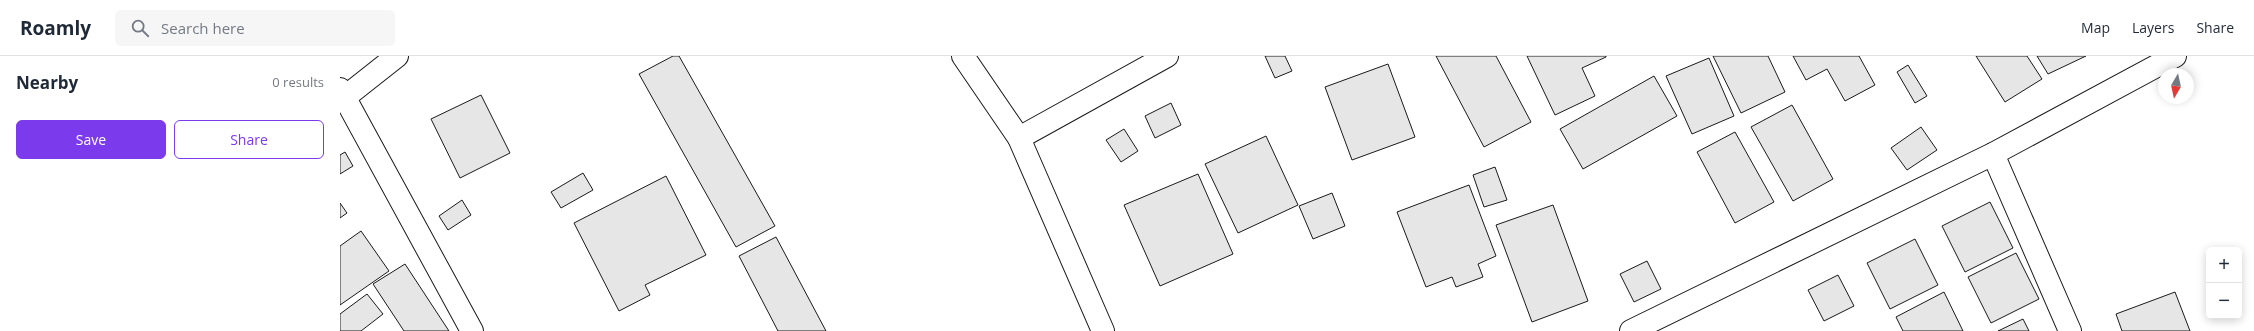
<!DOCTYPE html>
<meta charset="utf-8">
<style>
:root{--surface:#fff;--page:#f6f6f7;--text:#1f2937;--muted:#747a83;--line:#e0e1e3;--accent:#7c3aed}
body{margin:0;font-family:"Open Sans",sans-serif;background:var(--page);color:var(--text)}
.controls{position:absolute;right:12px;bottom:12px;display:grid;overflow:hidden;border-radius:6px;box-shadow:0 2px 10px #0003}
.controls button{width:36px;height:36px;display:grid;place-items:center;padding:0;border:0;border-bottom:1px solid var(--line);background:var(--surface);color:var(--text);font:20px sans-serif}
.compass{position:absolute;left:1818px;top:12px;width:36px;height:36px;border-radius:50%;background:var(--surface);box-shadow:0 2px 10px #0003;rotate:189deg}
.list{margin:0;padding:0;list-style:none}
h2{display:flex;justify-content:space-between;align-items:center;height:52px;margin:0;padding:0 16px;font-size:17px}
h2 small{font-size:13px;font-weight:400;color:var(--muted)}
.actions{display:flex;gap:8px;padding:12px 16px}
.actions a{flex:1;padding:9px 0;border:1px solid var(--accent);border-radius:6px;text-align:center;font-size:14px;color:var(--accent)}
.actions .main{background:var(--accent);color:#fff}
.icon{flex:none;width:22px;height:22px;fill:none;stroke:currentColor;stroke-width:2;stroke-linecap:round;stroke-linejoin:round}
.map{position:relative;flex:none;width:1914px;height:275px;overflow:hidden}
header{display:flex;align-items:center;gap:24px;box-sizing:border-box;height:56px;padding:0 20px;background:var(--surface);border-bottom:1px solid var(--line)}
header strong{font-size:19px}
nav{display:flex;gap:22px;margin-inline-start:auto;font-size:14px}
.search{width:280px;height:36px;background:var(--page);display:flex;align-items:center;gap:10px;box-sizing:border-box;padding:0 14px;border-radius:6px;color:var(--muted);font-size:15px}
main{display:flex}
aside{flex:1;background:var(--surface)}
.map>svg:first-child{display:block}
.building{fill:#e6e6e6;stroke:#1a1a1a}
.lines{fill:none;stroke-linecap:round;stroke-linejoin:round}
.street-casing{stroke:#1a1a1a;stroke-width:24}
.street{stroke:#fff;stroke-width:22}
</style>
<header>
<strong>Roamly</strong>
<div class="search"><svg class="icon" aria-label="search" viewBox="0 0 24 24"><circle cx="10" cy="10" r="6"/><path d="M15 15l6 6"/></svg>Search here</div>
<nav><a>Map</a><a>Layers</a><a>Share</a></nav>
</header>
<main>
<aside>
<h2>Nearby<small>0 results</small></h2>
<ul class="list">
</ul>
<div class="actions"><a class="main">Save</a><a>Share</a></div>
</aside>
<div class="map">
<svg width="1914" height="275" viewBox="0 0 1914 275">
<rect width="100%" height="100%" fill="#fff"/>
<g class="building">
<polygon points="333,0 339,0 435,170 396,191 299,18"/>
<polygon points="925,0 945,0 952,15 935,22"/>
<polygon points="1096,0 1156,0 1191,66 1144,91"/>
<polygon points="1187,0 1266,0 1266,1 1242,12 1255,40 1215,59"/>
<polygon points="1373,0 1428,0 1445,36 1401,57"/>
<polygon points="1453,0 1519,0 1535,29 1505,45 1487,13 1466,24"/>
<polygon points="1636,0 1687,0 1702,23 1665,46"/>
<polygon points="1697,0 1746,0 1708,18"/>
<polygon points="1369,2 1394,60 1352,78 1326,20"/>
<polygon points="1048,8 1075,81 1012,104 985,31"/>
<polygon points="1568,9 1587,40 1575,47 1557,16"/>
<polygon points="1314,20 1337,60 1243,113 1220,73"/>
<polygon points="141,39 170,97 120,122 91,63"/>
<polygon points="831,47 841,69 815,82 805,60"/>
<polygon points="1452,49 1493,123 1453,145 1411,71"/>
<polygon points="1581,71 1597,94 1567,114 1551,92"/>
<polygon points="784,73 798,95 781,106 766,84"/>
<polygon points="1395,76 1434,146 1395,167 1357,96"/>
<polygon points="926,80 958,149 898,177 865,108"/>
<polygon points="5,96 13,110 0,118 0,99"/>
<polygon points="1155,111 1167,144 1144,151 1133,119"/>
<polygon points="243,117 253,134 221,152 211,136"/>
<polygon points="858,118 893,198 820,230 784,149"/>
<polygon points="326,120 366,199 305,229 310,239 279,255 234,167"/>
<polygon points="1129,129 1156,200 1138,208 1143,221 1116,231 1112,221 1086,231 1057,156"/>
<polygon points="992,137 1005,170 973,183 959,150"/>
<polygon points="122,144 131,159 108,174 99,160"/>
<polygon points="1650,146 1673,192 1625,216 1602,170"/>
<polygon points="0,147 7,157 0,162"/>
<polygon points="1213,149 1248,245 1192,266 1156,169"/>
<polygon points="21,175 49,215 0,249 0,190"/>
<polygon points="436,181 486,275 438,275 399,200"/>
<polygon points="1575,183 1598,229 1550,253 1527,207"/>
<polygon points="1676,197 1699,243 1651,267 1628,221"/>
<polygon points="1307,205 1321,233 1294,246 1280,218"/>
<polygon points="65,208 109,275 64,275 33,228"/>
<polygon points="1498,219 1514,250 1484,265 1468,234"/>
<polygon points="1604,236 1623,275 1563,275 1556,261"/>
<polygon points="1835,236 1850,275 1782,275 1776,258"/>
<polygon points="27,238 43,258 21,275 0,275 0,258"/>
<polygon points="1683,263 1689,275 1658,275"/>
</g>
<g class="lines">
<g class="street-casing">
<g id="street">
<polyline points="623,0 679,82 763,275"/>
<polyline points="0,33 132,275"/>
<polyline points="5,41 57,0"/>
<polyline points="679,82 827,0"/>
<polyline points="1653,98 1730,275"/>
<polyline points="1291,275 1653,98 1835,0"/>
</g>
</g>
<use href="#street" class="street"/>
</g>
</svg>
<div class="controls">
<button>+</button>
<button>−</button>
</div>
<svg class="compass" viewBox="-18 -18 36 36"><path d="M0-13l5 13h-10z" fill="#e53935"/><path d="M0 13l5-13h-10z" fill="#747a83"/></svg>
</div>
</main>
